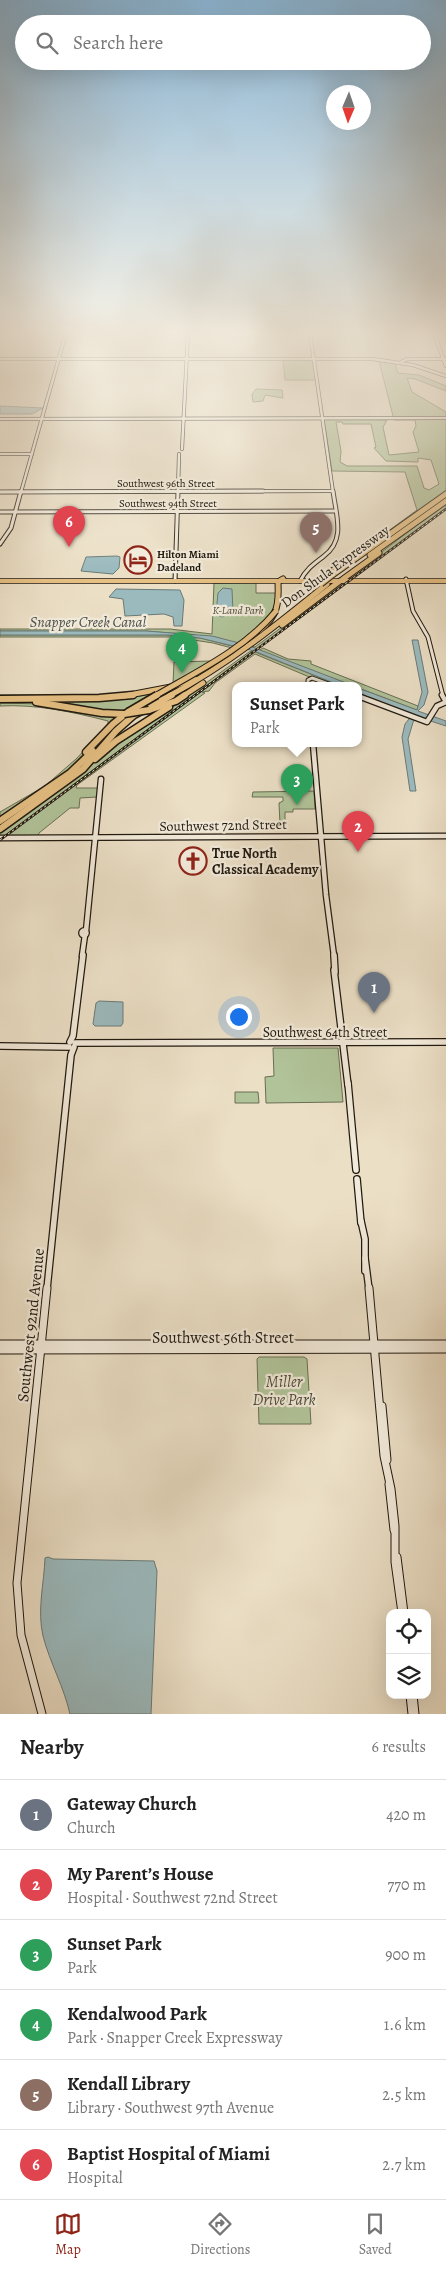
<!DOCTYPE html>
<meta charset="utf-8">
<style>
:root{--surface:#fff;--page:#f6f6f6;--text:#222;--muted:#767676;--line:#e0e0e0;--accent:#8f2418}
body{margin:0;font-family:Alegreya,serif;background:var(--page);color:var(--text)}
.controls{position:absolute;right:15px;bottom:15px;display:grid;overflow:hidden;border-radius:10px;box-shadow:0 5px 20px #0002}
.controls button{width:45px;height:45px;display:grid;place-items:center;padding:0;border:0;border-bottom:1px solid var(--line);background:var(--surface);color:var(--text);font:25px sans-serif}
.compass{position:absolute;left:326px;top:85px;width:45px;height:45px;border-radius:50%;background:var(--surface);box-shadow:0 5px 20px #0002;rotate:182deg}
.you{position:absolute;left:238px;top:1016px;width:18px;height:18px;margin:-12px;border:4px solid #fff;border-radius:50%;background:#1a73e8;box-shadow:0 0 0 8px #1a73e833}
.badge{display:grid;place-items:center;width:32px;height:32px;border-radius:50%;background:var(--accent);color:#fff;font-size:16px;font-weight:700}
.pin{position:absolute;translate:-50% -41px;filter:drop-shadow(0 1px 2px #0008)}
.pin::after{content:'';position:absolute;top:26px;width:18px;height:15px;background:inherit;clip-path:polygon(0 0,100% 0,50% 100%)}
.popup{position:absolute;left:232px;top:682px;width:130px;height:65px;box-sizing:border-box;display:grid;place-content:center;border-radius:10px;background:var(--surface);filter:drop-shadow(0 1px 4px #0005);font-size:16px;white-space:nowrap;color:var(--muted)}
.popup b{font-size:19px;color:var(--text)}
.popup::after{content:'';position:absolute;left:50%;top:100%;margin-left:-10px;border:10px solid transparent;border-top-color:var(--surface)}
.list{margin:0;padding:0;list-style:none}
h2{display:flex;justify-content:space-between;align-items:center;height:65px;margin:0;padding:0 20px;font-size:21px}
h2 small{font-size:16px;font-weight:400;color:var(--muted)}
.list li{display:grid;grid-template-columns:32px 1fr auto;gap:15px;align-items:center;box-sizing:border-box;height:70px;padding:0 20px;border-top:1px solid var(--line)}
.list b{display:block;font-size:19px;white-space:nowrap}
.list p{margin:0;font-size:16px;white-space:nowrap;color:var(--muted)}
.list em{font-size:16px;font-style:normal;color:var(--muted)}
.icon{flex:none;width:28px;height:28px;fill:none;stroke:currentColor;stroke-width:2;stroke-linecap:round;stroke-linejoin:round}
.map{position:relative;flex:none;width:446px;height:1714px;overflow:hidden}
.search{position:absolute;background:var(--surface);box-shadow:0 5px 20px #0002;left:15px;right:15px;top:15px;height:55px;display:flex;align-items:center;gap:12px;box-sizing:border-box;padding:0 18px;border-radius:28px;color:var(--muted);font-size:19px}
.sheet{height:485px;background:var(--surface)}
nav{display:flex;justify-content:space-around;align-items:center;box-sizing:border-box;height:70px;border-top:1px solid var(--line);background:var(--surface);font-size:14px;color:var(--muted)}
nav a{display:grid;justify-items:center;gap:2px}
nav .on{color:var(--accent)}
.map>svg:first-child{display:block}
.green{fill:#b1c399;stroke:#686e54;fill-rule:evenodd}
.water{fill:#9bbabe;stroke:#6a7a78}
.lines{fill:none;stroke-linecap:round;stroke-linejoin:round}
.secondary-far4-casing{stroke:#20190f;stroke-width:4}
.secondary-far3-casing{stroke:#20190f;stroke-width:5}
.secondary-far2-casing{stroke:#20190f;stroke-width:7}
.secondary-far1-casing{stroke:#20190f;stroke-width:8}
.secondary-casing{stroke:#20190f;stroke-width:9}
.primary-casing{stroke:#20190f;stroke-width:5.5}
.highway-far1-casing{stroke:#20190f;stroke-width:7}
.highway-casing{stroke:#20190f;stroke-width:9}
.secondary-far4{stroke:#f2eada;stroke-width:2.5}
.secondary-far3{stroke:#f2eada;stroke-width:3}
.secondary-far2{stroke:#f2eada;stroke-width:4.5}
.secondary-far1{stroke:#f2eada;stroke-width:5.5}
.secondary{stroke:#f2eada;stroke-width:7}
.primary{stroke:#e6c083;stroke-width:4}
.highway-far1{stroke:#e6c083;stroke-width:5}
.highway{stroke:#e6c083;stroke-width:6}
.rail-casing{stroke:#20190f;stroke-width:2.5}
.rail{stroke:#f2eada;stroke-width:1;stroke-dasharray:2.5;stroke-linecap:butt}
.highway-bridge-far1-casing{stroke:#20190f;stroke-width:7;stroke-linecap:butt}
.highway-bridge-casing{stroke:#20190f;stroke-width:9;stroke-linecap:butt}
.highway-bridge-far1{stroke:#e6c083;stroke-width:5}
.highway-bridge{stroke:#e6c083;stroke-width:6}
.labels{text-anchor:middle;stroke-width:4.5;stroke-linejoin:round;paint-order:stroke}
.far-street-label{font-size:11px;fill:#20190f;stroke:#f2eada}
.far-poi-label{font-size:11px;font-weight:bold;fill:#20190f;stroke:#f2eada;text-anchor:start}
.far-park-label{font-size:11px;font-style:italic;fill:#4c4c38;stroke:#f2eada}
.street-label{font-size:14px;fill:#20190f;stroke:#f2eada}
.poi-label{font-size:14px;font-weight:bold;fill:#20190f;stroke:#f2eada;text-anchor:start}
.water-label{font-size:15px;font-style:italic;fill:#4b514c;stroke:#f2eada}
.near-street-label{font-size:16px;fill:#20190f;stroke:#f2eada}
.near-park-label{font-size:16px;font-style:italic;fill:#4c4c38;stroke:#f2eada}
</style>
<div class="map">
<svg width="446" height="1714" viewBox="0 0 446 1714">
<rect width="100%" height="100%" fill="#ebdfc6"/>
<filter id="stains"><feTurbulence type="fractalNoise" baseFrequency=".004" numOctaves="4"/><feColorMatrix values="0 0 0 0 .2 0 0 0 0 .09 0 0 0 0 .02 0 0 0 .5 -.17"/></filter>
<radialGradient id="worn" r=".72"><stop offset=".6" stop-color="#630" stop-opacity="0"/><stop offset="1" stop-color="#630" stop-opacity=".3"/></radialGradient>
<g class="green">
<polygon points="283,360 312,361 316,380 285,380"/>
<path d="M379,361l16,2 3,10 21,2 27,11v5l-31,-12 -8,-1 5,14 34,20v80l-81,56 52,-38 -12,-38 -73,-1 -8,-52 63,1 -4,7 6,28 30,-3 -6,-20 3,-6 -1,-6h-21zM336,422h6l1,2h28l5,23 -2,1 12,13 32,1v-4l13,2 8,24 -10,6 -5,-2 -7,-22h-70l-7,-4 1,-11z"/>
<polygon points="256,389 282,390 283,398 265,395 263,401 253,402 252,394"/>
<polygon points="446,503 446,508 352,578 349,577"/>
<polygon points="256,582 256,593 276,593 275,609 269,618 240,641 241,643 255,647 340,584 345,582 257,649 260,650 263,648 288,659 311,661 311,664 418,706 417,710 260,651 215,637 146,631 0,631 0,629 170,629 212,634 214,583"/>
<path d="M0,635h168l32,3 36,9c-20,14 -42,31 -65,39 -44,17 -123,12 -171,11v-2c54,-1 122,6 173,-11l1,-22 38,-1 20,-13 -19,-5 -39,-6h-174z"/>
<polygon points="253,651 4,836 0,836 0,831 81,774 105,751 130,733 192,693 249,652"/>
<polygon points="255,652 341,686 307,676 255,654 215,683 209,691 202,692 205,693 77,785 76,788 97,788 98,790 97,797 80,798 79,808 70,808 39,833 38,836 7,836"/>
<polygon points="160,693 124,713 40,700 127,698"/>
<path d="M0,703l42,1 79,11 -54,56 -67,48v-7l45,-26 31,-27 32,-34v-4c-35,-9 -72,-17 -108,-15z"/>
<polygon points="314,791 315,809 293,809 293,812 285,812 285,824 280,824 279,803 283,801 283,797 252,797 253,792"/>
<polygon points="273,1048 338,1048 343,1102 266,1103 265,1077 274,1076"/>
<polygon points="235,1092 258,1092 259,1103 235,1103"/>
<polygon points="259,1357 304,1357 307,1359 311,1424 259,1424 257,1359"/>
</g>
<g class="water">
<polygon points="0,406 43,408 32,414 0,414"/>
<polygon points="117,556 120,557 119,568 113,574 81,571 86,557"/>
<polygon points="223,588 232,589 233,612 222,617 216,614 218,593"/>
<polygon points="116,589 180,590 184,600 182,626 174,626 173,617 164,614 125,616 123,599 109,597"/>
<polygon points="0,631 146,631 212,636 247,645 354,686 341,686 254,651 200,638 168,635 0,635"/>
<polygon points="412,640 418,640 428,692 424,705 418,711 446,721 446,726 415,716 408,739 416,791 410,791 402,737 405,724 413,714 358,693 358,688 417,710 422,692"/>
<polygon points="99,1001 123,1002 123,1023 121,1026 95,1026 93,1024 96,1003"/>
<path d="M48,1557l5,2 101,2 3,10 -6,143h-81c-6,-27 -20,-51 -27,-78 -6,-26 1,-52 2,-78z"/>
</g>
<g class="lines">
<g class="secondary-far4-casing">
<g id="secondary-far4">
<polyline points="310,333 333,492"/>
<polyline points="434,333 446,366"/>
<polyline points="0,359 373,359 413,365 446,376"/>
<polyline points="401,362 407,359 446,359"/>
<polyline points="0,419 446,418"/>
<polyline points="182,449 188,333"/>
<polyline points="0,454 32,454"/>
<polyline points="0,492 332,491"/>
<polyline points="21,492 66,333"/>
<polyline points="178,492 179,454"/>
</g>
</g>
<g class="secondary-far3-casing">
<g id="secondary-far3">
<polyline points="0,492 263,491"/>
<polyline points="0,512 335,511"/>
<polyline points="0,544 11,528 21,491"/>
<polyline points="406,579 413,611 428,637 443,696"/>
<polyline points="175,581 178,491"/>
<path d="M300,581c6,-12 14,-17 24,-25 22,-16 12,-41 9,-65"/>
<polyline points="308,686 308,680 312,678 334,686"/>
</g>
</g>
<g class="secondary-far2-casing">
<g id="secondary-far2">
<polyline points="442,695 446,702"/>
<polyline points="358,696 427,722 437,706 446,702"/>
<polyline points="313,744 326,895 334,956"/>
<polyline points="0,838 446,836"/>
<circle cx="84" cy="933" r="2.5"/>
<polyline points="86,931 101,779"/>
<polyline points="82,956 85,935"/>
</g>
</g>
<g class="secondary-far1-casing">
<g id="secondary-far1">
<polyline points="334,955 335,972"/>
<polyline points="334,970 348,1085"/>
<polyline points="70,1042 73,1036 83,955"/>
<polyline points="75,1043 446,1042"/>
<polyline points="0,1046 69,1047"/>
<polyline points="348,1083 356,1170"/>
<polyline points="357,1179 361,1223"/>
<polyline points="361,1221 365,1239 365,1271"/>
<polyline points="365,1258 369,1289"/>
<polyline points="47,1289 71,1055 74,1047"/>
</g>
</g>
<g class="secondary-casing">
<g id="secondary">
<polyline points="369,1288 384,1456 391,1489 395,1526 395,1562 402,1613"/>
<polyline points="0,1344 446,1344"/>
<polyline points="0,1350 446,1349"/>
<polyline points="382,1406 387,1460"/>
<polyline points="389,1484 394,1530"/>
<polyline points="397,1557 404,1613"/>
<polyline points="410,1695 412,1714"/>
<polyline points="413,1695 415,1714"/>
<polyline points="42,1714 21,1635 17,1583 47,1288"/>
</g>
</g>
<g class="primary-casing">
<polyline id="primary" points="0,581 446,581"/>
</g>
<g class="highway-far1-casing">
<g id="highway-far1">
<polyline points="370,555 446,501"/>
<polyline points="331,576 446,494"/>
<polyline points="320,579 338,567"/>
<polyline points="343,579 379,553"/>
<polyline points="282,625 340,581"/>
<path d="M260,630c18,-14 19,-27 18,-48l5,-3"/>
<polyline points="124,696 171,687 195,679"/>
<path d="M169,696c58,-31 108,-71 158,-112"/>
<polyline points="183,696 203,683"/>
</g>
</g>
<g class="highway-casing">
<g id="highway">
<polyline points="0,699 99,698 133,695"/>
<polyline points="36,702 102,713 124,714"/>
<polyline points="149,710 176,701 185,695"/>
<polyline points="86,752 113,724 128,712"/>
<polyline points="95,759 116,741 169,707"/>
<polyline points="0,821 70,773 93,751"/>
<polyline points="0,829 83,769 116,731 134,715 172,695"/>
</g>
</g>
<use href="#secondary-far4" class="secondary-far4"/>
<use href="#secondary-far3" class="secondary-far3"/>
<use href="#secondary-far2" class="secondary-far2"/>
<use href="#secondary-far1" class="secondary-far1"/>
<use href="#secondary" class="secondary"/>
<use href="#primary" class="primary"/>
<use href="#highway-far1" class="highway-far1"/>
<use href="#highway" class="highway"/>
<g class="rail-casing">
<polyline id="rail" points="0,840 446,509"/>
</g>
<use href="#rail" class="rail"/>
<g class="highway-bridge-far1-casing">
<g id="highway-bridge-far1">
<polyline points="321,584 331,576"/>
<path d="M155,696c41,-24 90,-47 121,-85"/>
</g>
</g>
<g class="highway-bridge-casing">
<g id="highway-bridge">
<polyline points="128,712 157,695"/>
<polyline points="124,714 149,710"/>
</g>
</g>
<use href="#highway-bridge-far1" class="highway-bridge-far1"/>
<use href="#highway-bridge" class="highway-bridge"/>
</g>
<linearGradient id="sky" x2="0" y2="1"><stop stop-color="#89b6d7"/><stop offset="0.58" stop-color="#f6f1e5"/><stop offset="1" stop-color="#f6f1e5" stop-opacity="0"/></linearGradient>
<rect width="446" height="572" fill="url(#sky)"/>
<defs>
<g id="hotel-ring" transform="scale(1.4375)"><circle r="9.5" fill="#f2eada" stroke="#8f2418" stroke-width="1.5"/><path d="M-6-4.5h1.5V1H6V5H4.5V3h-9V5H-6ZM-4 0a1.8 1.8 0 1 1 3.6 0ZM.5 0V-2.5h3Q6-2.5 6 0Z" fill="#8f2418"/></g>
<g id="church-ring" transform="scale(1.4375)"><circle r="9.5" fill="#f2eada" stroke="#8f2418" stroke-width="1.5"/><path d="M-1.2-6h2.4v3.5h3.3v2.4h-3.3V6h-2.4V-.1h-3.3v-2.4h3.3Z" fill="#8f2418"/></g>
</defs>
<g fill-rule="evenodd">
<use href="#hotel-ring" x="138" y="560"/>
<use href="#church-ring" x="193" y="861"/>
</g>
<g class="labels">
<g class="far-street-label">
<text x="166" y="487">Southwest 96th Street</text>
<text x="168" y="507">Southwest 94th Street</text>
</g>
<g class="far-poi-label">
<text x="157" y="558">Hilton Miami<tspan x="157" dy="13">Dadeland</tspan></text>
</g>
<g class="far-park-label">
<text x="238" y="614">K-Land Park</text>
</g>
<g class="street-label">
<text transform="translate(335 566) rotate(-36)" y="5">Don Shula Expressway</text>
<text transform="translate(223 825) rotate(-1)" y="5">Southwest 72nd Street</text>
<text x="325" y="1037">Southwest 64th Street</text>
</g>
<g class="poi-label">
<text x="212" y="858">True North<tspan x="212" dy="16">Classical Academy</tspan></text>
</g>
<g class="water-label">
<text x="88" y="627">Snapper Creek Canal</text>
</g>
<g class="near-street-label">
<text transform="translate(30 1325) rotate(-84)" y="6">Southwest 92nd Avenue</text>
<text x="223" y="1343">Southwest 56th Street</text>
</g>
<g class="near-park-label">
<text x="284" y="1387">Miller<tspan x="284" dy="18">Drive Park</tspan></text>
</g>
</g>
<rect width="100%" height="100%" filter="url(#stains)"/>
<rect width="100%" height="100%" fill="url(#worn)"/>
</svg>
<div class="controls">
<button><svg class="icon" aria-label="locate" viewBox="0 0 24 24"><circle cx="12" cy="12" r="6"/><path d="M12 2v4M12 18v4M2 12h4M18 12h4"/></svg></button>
<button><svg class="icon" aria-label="layers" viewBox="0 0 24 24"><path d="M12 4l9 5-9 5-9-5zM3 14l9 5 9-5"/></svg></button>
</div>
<svg class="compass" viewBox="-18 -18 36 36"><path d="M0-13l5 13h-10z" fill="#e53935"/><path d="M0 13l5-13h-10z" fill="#767676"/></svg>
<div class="you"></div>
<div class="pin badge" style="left:374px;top:1013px;background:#6b7280">1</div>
<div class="pin badge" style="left:358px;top:852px;background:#e0444e">2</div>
<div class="pin badge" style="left:297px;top:805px;background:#2e9e5b">3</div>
<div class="popup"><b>Sunset Park</b>Park</div>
<div class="pin badge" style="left:182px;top:673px;background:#2e9e5b">4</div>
<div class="pin badge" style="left:316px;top:553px;background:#8d6e63">5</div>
<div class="pin badge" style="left:69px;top:547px;background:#e0444e">6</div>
<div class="search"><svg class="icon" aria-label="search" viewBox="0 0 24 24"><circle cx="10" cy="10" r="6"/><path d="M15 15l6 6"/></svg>Search here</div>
</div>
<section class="sheet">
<h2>Nearby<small>6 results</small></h2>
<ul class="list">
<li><span class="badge" style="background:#6b7280">1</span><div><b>Gateway Church</b><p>Church</p></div><em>420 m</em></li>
<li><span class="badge" style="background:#e0444e">2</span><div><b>My Parent’s House</b><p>Hospital · Southwest 72nd Street</p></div><em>770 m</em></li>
<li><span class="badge" style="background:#2e9e5b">3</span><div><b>Sunset Park</b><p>Park</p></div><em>900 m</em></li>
<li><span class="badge" style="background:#2e9e5b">4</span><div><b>Kendalwood Park</b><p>Park · Snapper Creek Expressway</p></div><em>1.6 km</em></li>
<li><span class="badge" style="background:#8d6e63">5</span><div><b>Kendall Library</b><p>Library · Southwest 97th Avenue</p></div><em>2.5 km</em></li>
<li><span class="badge" style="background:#e0444e">6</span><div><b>Baptist Hospital of Miami</b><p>Hospital</p></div><em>2.7 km</em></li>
</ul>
</section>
<nav>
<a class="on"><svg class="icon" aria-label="map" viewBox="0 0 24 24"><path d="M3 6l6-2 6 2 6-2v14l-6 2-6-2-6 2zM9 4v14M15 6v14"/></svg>Map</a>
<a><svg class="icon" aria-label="directions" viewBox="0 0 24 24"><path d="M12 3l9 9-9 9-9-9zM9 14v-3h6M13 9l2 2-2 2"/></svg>Directions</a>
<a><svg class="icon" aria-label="saved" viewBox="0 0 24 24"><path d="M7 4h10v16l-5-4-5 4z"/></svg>Saved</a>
</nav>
